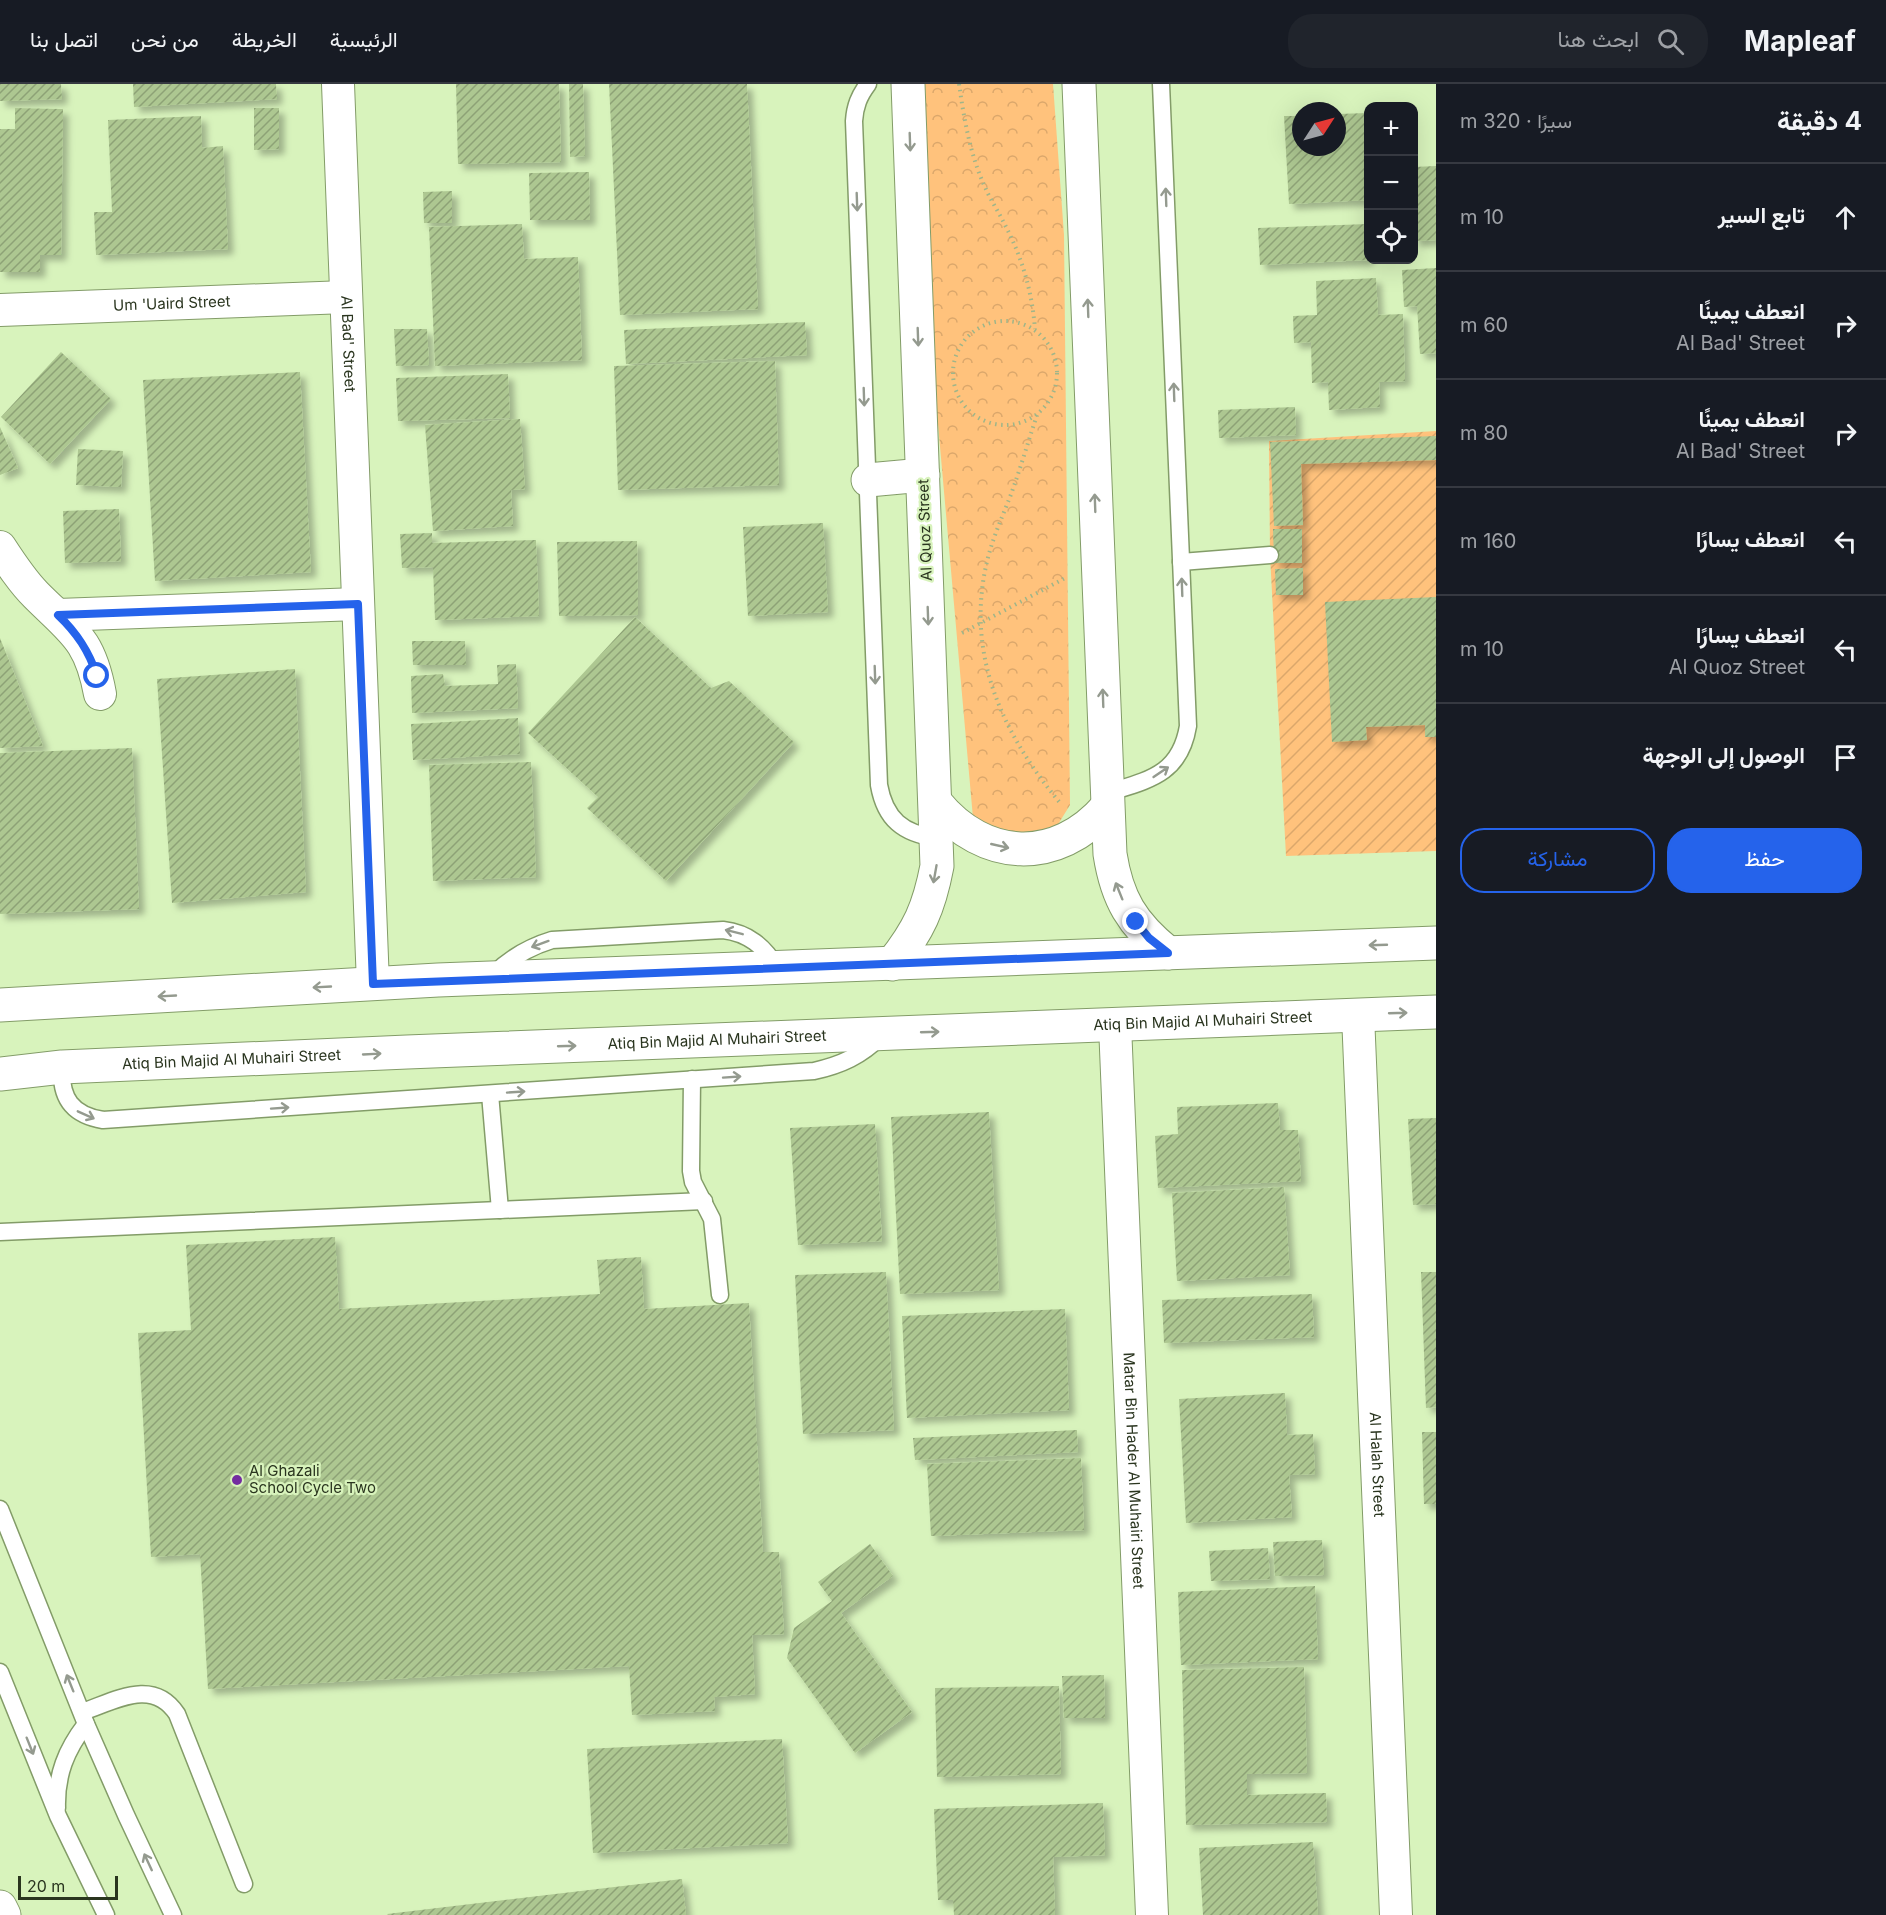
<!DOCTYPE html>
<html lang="ar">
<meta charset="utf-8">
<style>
:root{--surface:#171b24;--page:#20242c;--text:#f1f3f6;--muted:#9ea1a6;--line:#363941;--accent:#2563eb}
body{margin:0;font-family:Inter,Vazirmatn,sans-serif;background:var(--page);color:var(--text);direction:rtl}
.controls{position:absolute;right:18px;top:18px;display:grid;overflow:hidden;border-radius:12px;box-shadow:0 6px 24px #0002}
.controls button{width:54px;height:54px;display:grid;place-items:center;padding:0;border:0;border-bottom:2px solid var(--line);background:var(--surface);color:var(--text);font:30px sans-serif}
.compass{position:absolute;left:1292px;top:18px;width:54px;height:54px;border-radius:50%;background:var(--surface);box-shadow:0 6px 24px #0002;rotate:54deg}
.scale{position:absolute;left:18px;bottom:15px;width:100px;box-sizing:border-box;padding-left:6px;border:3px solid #2a351f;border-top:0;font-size:16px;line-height:21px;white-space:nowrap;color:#2a351f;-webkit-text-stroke:4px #d8f3bc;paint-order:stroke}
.stop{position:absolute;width:18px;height:18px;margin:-14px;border:4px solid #2563eb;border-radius:50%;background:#fff}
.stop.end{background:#2563eb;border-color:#fff;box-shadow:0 2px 6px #0008}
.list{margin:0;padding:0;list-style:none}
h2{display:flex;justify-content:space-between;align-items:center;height:78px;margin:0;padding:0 24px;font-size:26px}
h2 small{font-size:20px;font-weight:400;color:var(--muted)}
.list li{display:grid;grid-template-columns:39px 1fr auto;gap:18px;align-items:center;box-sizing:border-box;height:108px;padding:0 24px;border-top:2px solid var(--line)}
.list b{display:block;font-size:22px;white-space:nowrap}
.list p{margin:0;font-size:20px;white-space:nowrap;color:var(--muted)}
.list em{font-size:20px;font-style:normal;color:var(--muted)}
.actions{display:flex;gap:12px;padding:18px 24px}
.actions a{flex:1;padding:14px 0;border:2px solid var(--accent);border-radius:24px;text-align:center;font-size:21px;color:var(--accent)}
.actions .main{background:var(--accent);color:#fff}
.icon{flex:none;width:33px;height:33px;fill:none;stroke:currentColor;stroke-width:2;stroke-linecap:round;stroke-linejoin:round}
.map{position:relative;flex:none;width:1436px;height:1831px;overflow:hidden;direction:ltr}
header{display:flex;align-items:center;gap:36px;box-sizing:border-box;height:84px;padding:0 30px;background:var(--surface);border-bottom:2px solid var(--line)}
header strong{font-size:28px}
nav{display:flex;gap:33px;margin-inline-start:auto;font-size:21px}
.search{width:420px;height:54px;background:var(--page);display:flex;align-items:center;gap:15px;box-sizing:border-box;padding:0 21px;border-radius:24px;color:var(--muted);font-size:22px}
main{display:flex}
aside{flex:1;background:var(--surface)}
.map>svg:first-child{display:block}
.park{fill:url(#park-crowns)}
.garden{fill:url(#garden-furrows)}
.building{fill:url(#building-hatch);filter:url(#shadow)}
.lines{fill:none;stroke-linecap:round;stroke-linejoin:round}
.service-casing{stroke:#839c68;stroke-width:19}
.minor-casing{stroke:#839c68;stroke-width:34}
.tertiary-casing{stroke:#839c68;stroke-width:35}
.secondary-casing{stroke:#839c68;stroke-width:35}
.path{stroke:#9fb589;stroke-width:4;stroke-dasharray:1.5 4.5;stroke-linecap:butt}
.service{stroke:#fff;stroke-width:16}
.minor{stroke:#fff;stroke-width:32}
.tertiary{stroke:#fff;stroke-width:33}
.secondary{stroke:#fff;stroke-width:33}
.oneway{stroke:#949a8f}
.route{stroke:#2563eb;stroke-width:8}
.poi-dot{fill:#742da0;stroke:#d8f3bc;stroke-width:2}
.labels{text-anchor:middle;stroke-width:4.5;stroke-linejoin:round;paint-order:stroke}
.street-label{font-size:15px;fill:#2a351f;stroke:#d8f3bc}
.poi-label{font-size:15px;fill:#2a351f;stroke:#d8f3bc;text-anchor:start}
</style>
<header>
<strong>Mapleaf</strong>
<div class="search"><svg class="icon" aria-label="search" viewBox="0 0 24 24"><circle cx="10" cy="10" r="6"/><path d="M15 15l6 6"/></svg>ابحث هنا</div>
<nav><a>الرئيسية</a><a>الخريطة</a><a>من نحن</a><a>اتصل بنا</a></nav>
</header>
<main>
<aside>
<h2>4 دقيقة<small>سيرًا · 320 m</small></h2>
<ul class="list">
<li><svg class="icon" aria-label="ahead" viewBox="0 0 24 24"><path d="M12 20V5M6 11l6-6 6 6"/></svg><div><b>تابع السير</b></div><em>10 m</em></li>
<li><svg class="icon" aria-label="right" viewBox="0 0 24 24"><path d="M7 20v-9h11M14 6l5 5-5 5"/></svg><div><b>انعطف يمينًا</b><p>Al Bad' Street</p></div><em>60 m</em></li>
<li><svg class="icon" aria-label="right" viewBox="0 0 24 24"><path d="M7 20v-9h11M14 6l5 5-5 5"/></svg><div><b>انعطف يمينًا</b><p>Al Bad' Street</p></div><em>80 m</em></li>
<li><svg class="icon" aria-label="left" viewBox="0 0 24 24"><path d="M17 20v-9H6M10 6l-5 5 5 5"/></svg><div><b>انعطف يسارًا</b></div><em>160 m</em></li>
<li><svg class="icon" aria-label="left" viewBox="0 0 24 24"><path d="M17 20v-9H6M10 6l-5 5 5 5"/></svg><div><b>انعطف يسارًا</b><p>Al Quoz Street</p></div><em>10 m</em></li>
<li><svg class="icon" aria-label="arrive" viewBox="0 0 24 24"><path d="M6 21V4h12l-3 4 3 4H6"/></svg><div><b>الوصول إلى الوجهة</b></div></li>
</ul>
<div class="actions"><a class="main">حفظ</a><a>مشاركة</a></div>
</aside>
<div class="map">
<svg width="1436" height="1831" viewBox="0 0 1436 1831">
<defs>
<pattern id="park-crowns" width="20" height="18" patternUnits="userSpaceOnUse" patternTransform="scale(1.5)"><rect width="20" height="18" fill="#ffc27c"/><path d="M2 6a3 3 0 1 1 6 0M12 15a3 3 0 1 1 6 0" fill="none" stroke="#dba76b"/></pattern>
<pattern id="garden-furrows" width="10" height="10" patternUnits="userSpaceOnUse" patternTransform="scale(1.5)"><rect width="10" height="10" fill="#ffc27c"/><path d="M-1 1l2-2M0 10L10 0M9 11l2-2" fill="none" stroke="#dba76b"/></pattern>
<pattern id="building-hatch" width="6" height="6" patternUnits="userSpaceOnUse" patternTransform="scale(1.5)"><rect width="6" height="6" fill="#adc791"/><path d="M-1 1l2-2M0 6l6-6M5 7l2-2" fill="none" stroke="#8da276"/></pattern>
<filter id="shadow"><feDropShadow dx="5.5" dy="5.5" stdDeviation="3" flood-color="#0004"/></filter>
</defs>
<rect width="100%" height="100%" fill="#d8f3bc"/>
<polygon class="park" points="925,0 1053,0 1064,151 1070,721 1049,755 1012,761 973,734 934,295"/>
<polygon class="garden" points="1436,347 1436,767 1286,772 1270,471 1269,357"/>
<g class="building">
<polygon points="0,0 61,0 62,15 0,17"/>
<polygon points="133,0 276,0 277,15 134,23"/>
<polygon points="456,0 559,0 561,78 458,80"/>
<polygon points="569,0 583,0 585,72 570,73"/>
<polygon points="609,0 747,0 758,225 620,231"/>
<polygon points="15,24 63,25 61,171 40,171 40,188 0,188 0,45 15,45"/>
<polygon points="254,24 279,24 279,65 254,66"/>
<polygon points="1368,29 1368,116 1289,120 1284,32 1301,32 1301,63 1337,63 1337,30"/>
<polygon points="201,32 202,64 223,62 228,165 96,171 94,128 112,128 108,36"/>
<polygon points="1436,82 1436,156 1414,157 1414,83"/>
<polygon points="589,88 590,136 530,136 529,89"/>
<polygon points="452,107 452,139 424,139 423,108"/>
<polygon points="522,140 524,175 578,173 582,276 435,282 429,143"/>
<polygon points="1368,140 1368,176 1260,181 1258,144"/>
<polygon points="1436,184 1436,269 1420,270 1417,222 1404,223 1402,186"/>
<polygon points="1376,194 1378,231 1403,230 1405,297 1379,298 1380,323 1329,326 1328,298 1312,299 1311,258 1294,259 1293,232 1317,231 1316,197"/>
<polygon points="805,238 807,271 626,280 624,246"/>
<polygon points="394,245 427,245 429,281 396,282"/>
<polygon points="61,268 111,315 50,380 1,333"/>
<polygon points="775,277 779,401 618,406 614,282"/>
<polygon points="300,288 311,488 155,497 143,296"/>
<polygon points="508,290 510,334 398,337 396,294"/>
<polygon points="1295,323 1296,351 1219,354 1218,326"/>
<polygon points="520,335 525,405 511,406 513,442 433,447 425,341"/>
<polygon points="0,343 18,384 0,391"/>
<polygon points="1436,352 1436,376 1301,380 1303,441 1274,442 1270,358"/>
<polygon points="78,365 123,367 121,403 76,401"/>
<polygon points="119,425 121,477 65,479 63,427"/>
<polygon points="823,439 828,528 748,532 743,443"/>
<polygon points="1273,445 1302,445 1302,479 1274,479"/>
<polygon points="432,449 432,459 536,456 539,532 435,536 433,483 402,484 400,450"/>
<polygon points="637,457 638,531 559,532 557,458"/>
<polygon points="1303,484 1303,511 1276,511 1275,485"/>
<polygon points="1436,513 1436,653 1425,653 1425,641 1366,643 1367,656 1332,658 1325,518"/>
<polygon points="635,533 711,604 729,597 794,658 666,797 587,724 598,713 528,649"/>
<polygon points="0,554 43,662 0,664"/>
<polygon points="412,557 465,557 466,581 413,581"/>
<polygon points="516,580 518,624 412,629 411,592 443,590 445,602 498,600 497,581"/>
<polygon points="295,585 306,808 172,819 157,595"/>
<polygon points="518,634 520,670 413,676 411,640"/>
<polygon points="132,664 139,825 0,830 0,669"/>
<polygon points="531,678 536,793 433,797 429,681"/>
<polygon points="1278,1019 1280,1046 1298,1046 1301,1097 1158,1104 1155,1052 1178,1050 1177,1023"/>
<polygon points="989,1028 999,1206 900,1210 891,1033"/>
<polygon points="1436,1034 1436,1120 1413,1121 1408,1035"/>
<polygon points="875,1040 882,1157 798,1161 790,1044"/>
<polygon points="1284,1103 1290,1191 1177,1197 1172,1109"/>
<polygon points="335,1153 339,1225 600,1210 597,1176 641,1173 644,1225 749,1219 763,1468 779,1468 784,1550 752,1551 755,1610 714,1613 715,1627 632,1631 629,1582 208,1605 200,1470 151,1473 138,1249 191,1246 186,1161"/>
<polygon points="886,1188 894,1346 803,1350 795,1191"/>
<polygon points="1421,1188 1436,1188 1436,1323 1426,1324"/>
<polygon points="1312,1210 1314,1253 1164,1259 1162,1216"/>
<polygon points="1065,1225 1069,1326 907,1334 902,1232"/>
<polygon points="1285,1309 1287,1351 1313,1350 1315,1390 1289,1391 1292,1433 1186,1439 1179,1315"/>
<polygon points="1077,1346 1078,1368 915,1376 913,1354"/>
<polygon points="1422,1348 1436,1348 1436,1420 1424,1420"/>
<polygon points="1081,1374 1084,1446 931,1452 927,1380"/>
<polygon points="1322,1456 1324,1491 1275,1492 1273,1458"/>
<polygon points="870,1460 893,1492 841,1529 912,1628 855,1669 787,1574 794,1544 832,1517 818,1498"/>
<polygon points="1268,1464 1270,1495 1211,1497 1209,1467"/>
<polygon points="1315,1502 1318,1575 1181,1581 1178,1508"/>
<polygon points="1304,1583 1307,1689 1247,1690 1247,1711 1326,1709 1327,1738 1186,1741 1182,1586"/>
<polygon points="1104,1591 1105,1634 1064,1634 1062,1592"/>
<polygon points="1059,1602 1061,1690 937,1693 935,1604"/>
<polygon points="782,1655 788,1759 593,1769 587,1665"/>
<polygon points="1103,1719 1105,1771 1053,1773 1055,1831 954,1831 953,1816 938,1816 934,1725"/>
<polygon points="1313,1758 1318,1831 1203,1831 1199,1764"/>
<polygon points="682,1795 686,1831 388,1831 387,1830"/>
</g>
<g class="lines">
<g class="service-casing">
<g id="service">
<path d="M868,0c-9,12 -13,22 -14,37l25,664c6,34 24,49 58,53"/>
<polyline points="1181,478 1270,471"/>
<path d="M1107,709c41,-13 73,-18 81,-67l-27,-642"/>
<path d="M493,891c17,-17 36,-28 59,-35l171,-10c25,3 41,16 54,38"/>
<path d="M62,983c-2,31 10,48 41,53l711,-49c27,-6 47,-15 67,-35"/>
<polyline points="692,995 691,1087 693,1098 712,1135 720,1211"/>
<polyline points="490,1010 500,1126"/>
<polyline points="0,1148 704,1117"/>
<polyline points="0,1425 86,1640 126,1731 173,1831"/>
<polyline points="0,1588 58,1732 106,1831"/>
<path d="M82,1628c33,-11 71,-35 95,2l67,170"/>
<path d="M57,1724c-1,-33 9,-58 29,-84"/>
</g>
</g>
<g class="minor-casing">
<g id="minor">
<path id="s1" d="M338,0l35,900"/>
<path id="s2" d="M0,226l346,-13"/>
<path d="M0,463c11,17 22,34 36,48 37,37 54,44 64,99"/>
<polyline points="58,531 358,520"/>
<path id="s3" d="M1358,931l38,900"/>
<path id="s4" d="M1115,941l37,890"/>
</g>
</g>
<g class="tertiary-casing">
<g id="tertiary">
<path d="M1079,0l31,770c7,45 22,70 58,99"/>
<polyline points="868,396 923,391"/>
<path d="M936,719c48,59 121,62 171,4"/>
<path d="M892,880c27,-34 37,-56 45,-98l-29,-782"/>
<polyline points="0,921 438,896 1436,859"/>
<path id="s5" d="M0,990l62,-7 345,-15 1029,-40"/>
</g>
</g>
<g class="secondary-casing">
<polyline id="secondary" points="0,1823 4,1831"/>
</g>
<g class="path">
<path d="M959,0c5,34 11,71 26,103 5,12 13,24 19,36 18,34 28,68 31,106"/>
<circle cx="1005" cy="289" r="52"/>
<path d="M1037,331c-9,27 -17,55 -27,82 -9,23 -19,45 -24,69 -20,91 18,170 75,238"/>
<polyline points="962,549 1067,493"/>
</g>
<use href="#service" class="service"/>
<use href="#minor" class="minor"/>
<use href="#tertiary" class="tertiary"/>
<use href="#secondary" class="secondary"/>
</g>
<defs><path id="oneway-shaft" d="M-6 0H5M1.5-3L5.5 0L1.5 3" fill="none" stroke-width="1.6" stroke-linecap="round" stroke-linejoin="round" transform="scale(1.5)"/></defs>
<g class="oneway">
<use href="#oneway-shaft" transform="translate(910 58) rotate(88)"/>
<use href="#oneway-shaft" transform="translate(1166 113) rotate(-92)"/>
<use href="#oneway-shaft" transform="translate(857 118) rotate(88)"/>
<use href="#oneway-shaft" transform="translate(1088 224) rotate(-92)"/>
<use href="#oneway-shaft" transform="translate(918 253) rotate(88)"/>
<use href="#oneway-shaft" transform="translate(1174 308) rotate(-92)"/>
<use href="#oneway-shaft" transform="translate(864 313) rotate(88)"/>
<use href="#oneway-shaft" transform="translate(1095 419) rotate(-92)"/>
<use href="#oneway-shaft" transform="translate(1182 503) rotate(-92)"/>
<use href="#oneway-shaft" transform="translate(928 532) rotate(88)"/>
<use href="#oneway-shaft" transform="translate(875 591) rotate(88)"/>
<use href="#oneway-shaft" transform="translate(1103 614) rotate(-92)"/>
<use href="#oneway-shaft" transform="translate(1161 688) rotate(-34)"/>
<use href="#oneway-shaft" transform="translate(1000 762) rotate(13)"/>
<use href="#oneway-shaft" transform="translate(935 790) rotate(100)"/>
<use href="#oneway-shaft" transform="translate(1119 807) rotate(-112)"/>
<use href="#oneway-shaft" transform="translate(734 848) rotate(-166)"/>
<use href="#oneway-shaft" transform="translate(540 860) rotate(160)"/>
<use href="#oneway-shaft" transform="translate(1378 861) rotate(178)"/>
<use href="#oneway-shaft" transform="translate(322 903) rotate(177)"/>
<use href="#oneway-shaft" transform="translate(167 912) rotate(177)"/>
<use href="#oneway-shaft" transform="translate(1398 929) rotate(-2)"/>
<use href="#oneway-shaft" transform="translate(930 948) rotate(-2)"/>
<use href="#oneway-shaft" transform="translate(567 962) rotate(-2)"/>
<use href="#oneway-shaft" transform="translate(372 970) rotate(-3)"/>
<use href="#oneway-shaft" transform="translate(732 993) rotate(-4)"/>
<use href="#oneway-shaft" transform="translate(516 1008) rotate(-4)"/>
<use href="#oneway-shaft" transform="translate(280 1024) rotate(-4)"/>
<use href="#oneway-shaft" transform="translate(86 1031) rotate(24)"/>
<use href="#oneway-shaft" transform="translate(70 1599) rotate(-112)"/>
<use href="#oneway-shaft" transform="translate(30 1662) rotate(68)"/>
<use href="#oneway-shaft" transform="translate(148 1778) rotate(-115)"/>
</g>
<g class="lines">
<path class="route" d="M97,592c-8,-25 -20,-43 -39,-61l300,-11 15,380 795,-31 -19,-15 -13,-16"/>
</g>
<circle class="poi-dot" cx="237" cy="1396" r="6"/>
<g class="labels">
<g class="street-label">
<text dy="5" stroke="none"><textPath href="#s2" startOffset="172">Um 'Uaird Street</textPath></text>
<text dy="5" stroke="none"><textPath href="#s1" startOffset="260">Al Bad' Street</textPath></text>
<text transform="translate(925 446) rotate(-92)" y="5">Al Quoz Street</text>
<text dy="5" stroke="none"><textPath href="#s5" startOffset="1204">Atiq Bin Majid Al Muhairi Street</textPath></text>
<text dy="5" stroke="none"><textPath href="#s5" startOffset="718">Atiq Bin Majid Al Muhairi Street</textPath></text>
<text dy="5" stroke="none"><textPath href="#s5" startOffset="232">Atiq Bin Majid Al Muhairi Street</textPath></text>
<text dy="5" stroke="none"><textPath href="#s3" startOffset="450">Al Halah Street</textPath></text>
<text dy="5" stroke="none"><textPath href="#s4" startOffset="446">Matar Bin Hader Al Muhairi Street</textPath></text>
</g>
<g class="poi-label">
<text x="249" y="1392">Al Ghazali<tspan x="249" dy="17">School Cycle Two</tspan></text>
</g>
</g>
</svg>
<div class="controls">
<button>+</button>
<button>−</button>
<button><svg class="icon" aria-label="locate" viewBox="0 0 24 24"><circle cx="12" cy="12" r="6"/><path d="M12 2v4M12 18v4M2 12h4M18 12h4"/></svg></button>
</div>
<svg class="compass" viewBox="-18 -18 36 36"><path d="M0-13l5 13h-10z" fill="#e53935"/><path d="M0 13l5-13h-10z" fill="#9ea1a6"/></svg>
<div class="scale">20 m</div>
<div class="stop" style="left:97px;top:592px"></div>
<div class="stop end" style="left:1136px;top:838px"></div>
</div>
</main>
